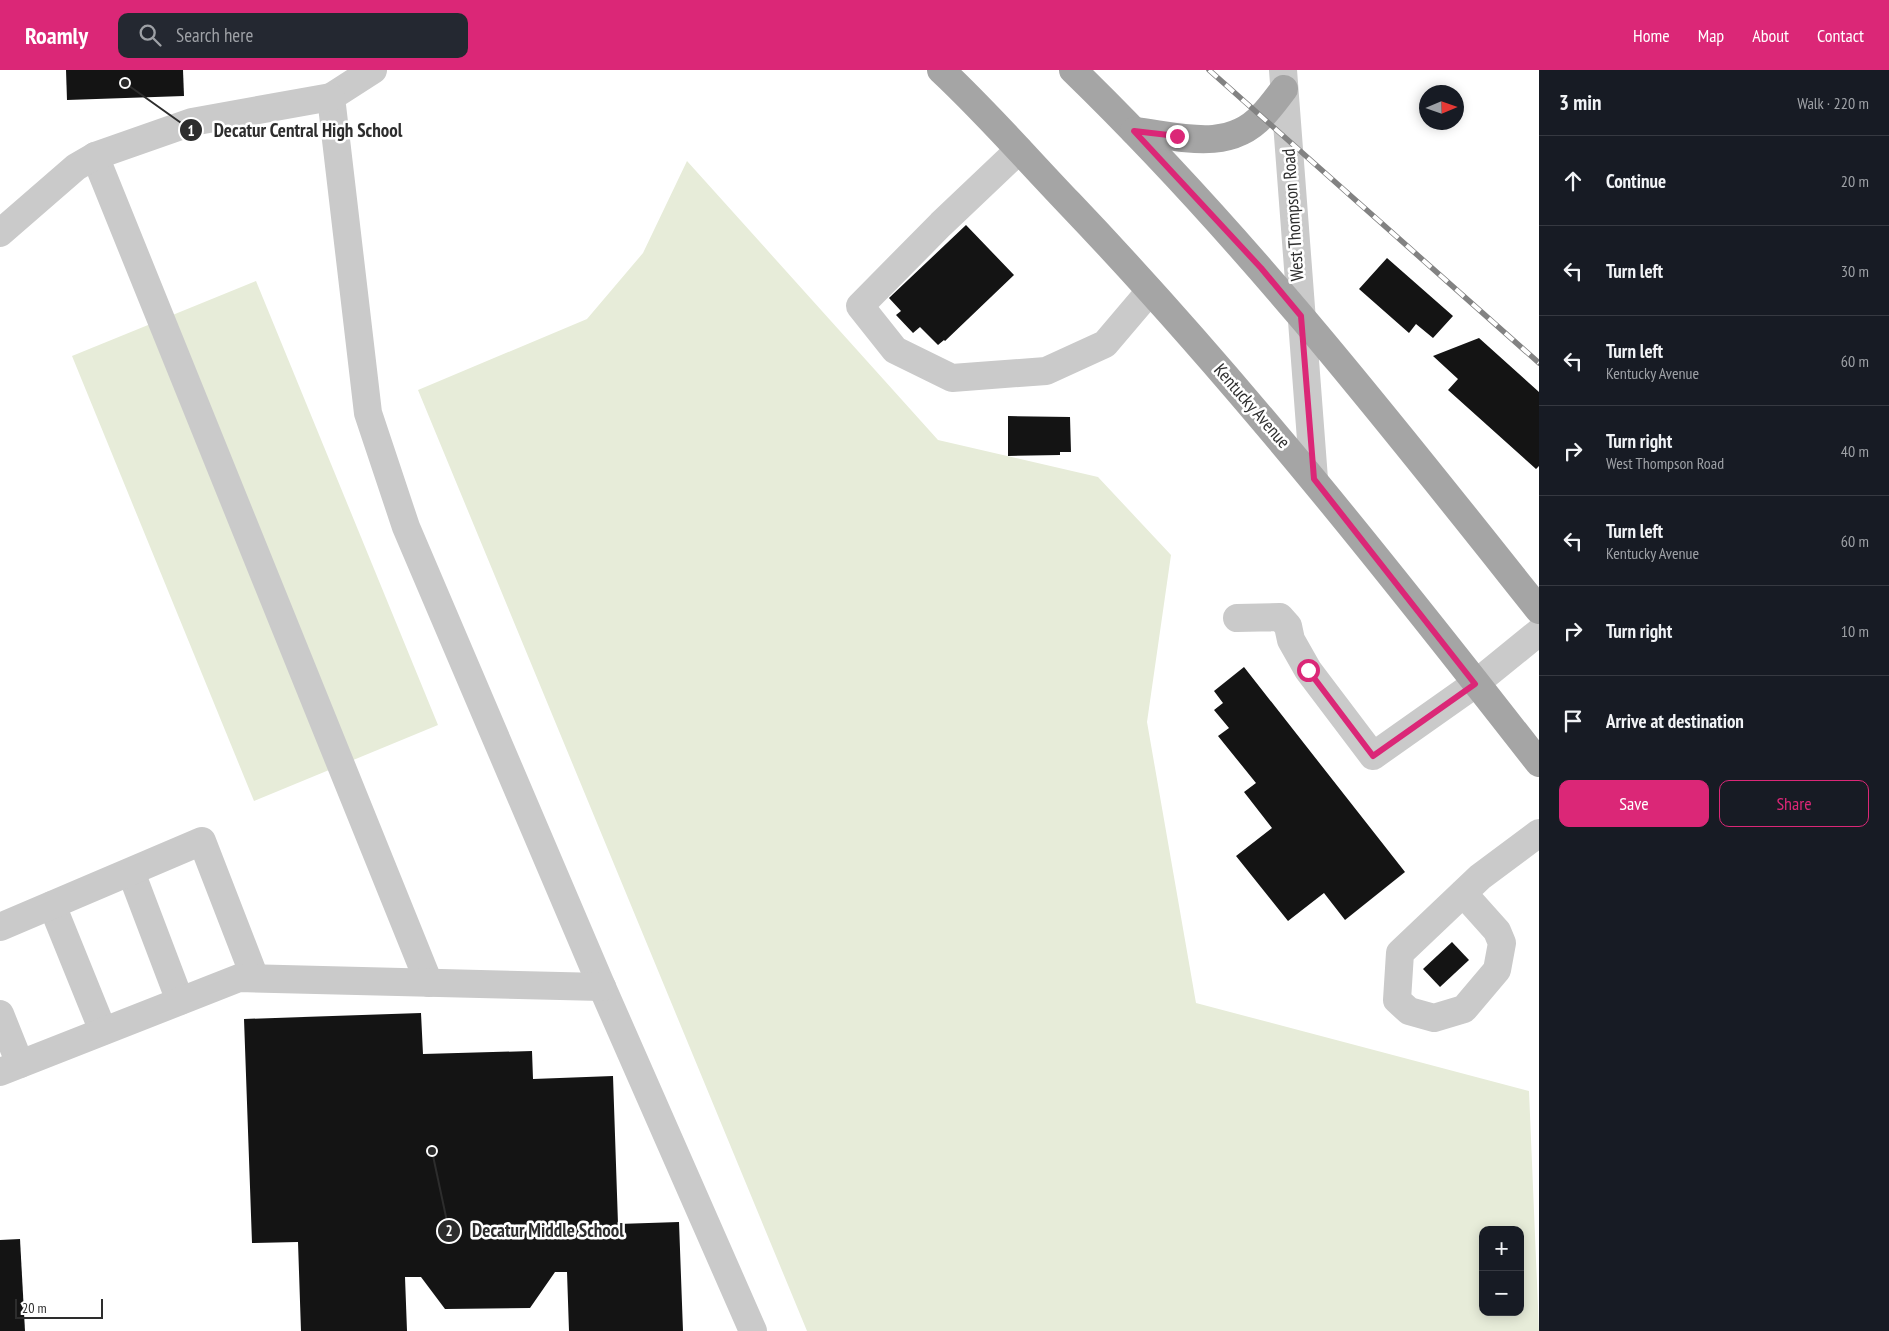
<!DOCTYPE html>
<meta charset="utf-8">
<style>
:root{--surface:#171b24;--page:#242831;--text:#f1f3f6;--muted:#9ea1a6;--line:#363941;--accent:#db2777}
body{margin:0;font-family:"PT Sans Narrow",sans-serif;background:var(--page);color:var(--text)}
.controls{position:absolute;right:15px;bottom:15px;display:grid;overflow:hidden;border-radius:10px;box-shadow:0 2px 12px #0003}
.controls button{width:45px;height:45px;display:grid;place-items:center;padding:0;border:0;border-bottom:1px solid var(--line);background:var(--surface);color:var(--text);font:25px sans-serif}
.compass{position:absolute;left:1419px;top:15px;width:45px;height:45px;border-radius:50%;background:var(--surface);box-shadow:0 2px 12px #0003;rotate:88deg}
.scale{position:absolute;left:15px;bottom:12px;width:88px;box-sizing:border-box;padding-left:5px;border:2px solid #2d2d2d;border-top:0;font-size:14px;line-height:18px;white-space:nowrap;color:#2d2d2d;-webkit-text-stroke:4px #fff;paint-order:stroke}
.stop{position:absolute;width:15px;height:15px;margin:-11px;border:4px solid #db2777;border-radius:50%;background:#fff}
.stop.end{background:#db2777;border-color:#fff;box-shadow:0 1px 5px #0008}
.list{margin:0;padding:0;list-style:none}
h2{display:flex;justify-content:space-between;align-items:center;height:65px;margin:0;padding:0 20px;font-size:21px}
h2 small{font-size:16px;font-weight:400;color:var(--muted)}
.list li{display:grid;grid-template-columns:32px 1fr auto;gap:15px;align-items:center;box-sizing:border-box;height:90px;padding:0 20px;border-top:1px solid var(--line)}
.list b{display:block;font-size:19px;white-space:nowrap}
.list p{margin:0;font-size:16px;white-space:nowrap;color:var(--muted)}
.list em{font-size:16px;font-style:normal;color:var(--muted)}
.actions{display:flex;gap:10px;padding:15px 20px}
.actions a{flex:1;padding:11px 0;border:1px solid var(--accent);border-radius:10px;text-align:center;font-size:18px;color:var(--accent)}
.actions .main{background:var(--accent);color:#fff}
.icon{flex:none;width:28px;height:28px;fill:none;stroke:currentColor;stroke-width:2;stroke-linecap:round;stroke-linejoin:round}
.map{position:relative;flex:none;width:1539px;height:1261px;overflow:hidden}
header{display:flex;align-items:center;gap:30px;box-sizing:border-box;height:70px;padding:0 25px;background:var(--accent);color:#fff}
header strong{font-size:24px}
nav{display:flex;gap:28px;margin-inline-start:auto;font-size:18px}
.search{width:350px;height:45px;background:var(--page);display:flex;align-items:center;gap:12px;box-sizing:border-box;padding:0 18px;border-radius:10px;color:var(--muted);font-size:19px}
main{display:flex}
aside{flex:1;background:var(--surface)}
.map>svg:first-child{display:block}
.green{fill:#e7ecd9;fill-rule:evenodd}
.building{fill:#141414}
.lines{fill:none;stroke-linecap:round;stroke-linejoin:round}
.minor{stroke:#cacaca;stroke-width:28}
.major{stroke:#a5a5a5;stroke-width:28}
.rail-casing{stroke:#828282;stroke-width:5.5}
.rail{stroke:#fff;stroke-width:4;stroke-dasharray:11;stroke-linecap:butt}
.route{stroke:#db2777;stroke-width:6}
.labels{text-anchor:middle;stroke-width:5;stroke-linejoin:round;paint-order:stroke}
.street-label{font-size:18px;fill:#2d2d2d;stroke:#fff}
.leader{fill:none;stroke:#2d2d2d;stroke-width:2}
.callout-dot{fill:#2d2d2d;stroke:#fff;stroke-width:2}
.mark-label{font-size:15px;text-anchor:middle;font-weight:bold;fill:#fff}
.callout-label{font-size:19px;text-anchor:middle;font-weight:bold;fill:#2d2d2d;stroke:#fff;stroke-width:5;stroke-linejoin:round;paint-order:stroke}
</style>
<header>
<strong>Roamly</strong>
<div class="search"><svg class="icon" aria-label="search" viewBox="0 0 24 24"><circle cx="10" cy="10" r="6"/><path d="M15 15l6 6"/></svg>Search here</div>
<nav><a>Home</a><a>Map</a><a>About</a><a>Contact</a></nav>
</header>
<main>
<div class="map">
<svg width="1539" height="1261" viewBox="0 0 1539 1261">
<rect width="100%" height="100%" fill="#fff"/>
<g class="green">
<path d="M687,91l251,279 160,37 73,78 -24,167 49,281 333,88 10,240h-732l-389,-941 169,-71 56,-66zM1483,1160h37v82h-37z"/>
<polygon points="256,211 438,655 254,731 72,286"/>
</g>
<g class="building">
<polygon points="66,0 183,0 184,26 67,30"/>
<polygon points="966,155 1014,205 945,271 944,270 938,275 920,257 913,263 896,245 901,241 889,228"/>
<polygon points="1387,188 1453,246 1433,268 1416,254 1409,263 1359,219"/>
<polygon points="1479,268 1539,322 1539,396 1536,399 1448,320 1458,309 1433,286"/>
<polygon points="1008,346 1070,347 1071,382 1060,382 1060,385 1008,386"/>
<polygon points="1244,597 1405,802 1345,850 1324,823 1288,851 1236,786 1272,758 1244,722 1256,713 1218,666 1229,658 1214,640 1223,633 1214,621"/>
<polygon points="1452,872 1469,890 1440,917 1423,899"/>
<polygon points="421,943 423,984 532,981 533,1009 613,1006 618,1154 679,1152 683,1261 569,1261 567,1202 555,1202 530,1238 445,1239 421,1207 405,1207 407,1261 301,1261 298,1172 252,1173 244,949"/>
<polygon points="20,1169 25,1261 0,1261 0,1170"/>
</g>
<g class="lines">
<g class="minor">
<polyline points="373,0 331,27 368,343 406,457 602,917 753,1261"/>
<polyline points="1283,0 1314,409"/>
<polyline points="1019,80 941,154 860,236 895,280 952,308 1046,301 1105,274 1150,221"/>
<polyline points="95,86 429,913"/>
<polyline points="0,163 76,97 95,86 192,52 331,27"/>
<polyline points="1237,548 1280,547 1288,556 1291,570 1308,600 1373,686 1475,614 1539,562"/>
<polyline points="131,802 180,931"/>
<polyline points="1463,823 1497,861 1502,873 1497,900 1464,939 1434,948 1409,941 1397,930 1400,883 1480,807 1539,763"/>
<polyline points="52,835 103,961"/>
<polyline points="0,857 202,771 255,908"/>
<polyline points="0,944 20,994"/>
<polyline points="0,1002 239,908 602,917"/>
</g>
<g class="major">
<path d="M941,0c45,42 85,88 128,133 168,176 320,368 470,560"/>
<path d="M1073,0c171,166 318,354 466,540"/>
<path d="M1134,61c44,5 94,22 128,-15 8,-8 15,-18 22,-27"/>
</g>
<g class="rail-casing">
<polyline id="rail" points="1209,0 1539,293"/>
</g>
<use href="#rail" class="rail"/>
</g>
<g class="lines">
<polyline class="route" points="1177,66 1134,61 1261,198 1301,246 1314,409 1475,614 1373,686 1308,600"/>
</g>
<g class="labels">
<g class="street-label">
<text transform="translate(1293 145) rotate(-94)" y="6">West Thompson Road</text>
<text transform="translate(1252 336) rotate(49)" y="6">Kentucky Avenue</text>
</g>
</g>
<path class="leader" d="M125 13L191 60M432 1081L449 1161"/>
<g class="callout-dot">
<circle cx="125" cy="13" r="5"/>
<circle cx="432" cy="1081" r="5"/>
<circle cx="191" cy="60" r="12"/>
<circle cx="449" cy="1161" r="12"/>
</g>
<g class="mark-label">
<text x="191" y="66">1</text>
<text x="449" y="1166">2</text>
</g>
<g class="callout-label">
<text x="308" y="67">Decatur Central High School</text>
<text x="548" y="1167">Decatur Middle School</text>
</g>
</svg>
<div class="controls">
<button>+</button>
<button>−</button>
</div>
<svg class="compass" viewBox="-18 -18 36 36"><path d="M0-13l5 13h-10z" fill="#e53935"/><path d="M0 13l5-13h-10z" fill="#9ea1a6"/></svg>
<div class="scale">20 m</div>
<div class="stop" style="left:1308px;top:600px"></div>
<div class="stop end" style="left:1177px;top:66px"></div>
</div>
<aside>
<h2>3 min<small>Walk · 220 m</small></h2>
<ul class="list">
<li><svg class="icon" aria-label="ahead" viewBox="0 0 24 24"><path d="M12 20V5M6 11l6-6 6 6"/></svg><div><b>Continue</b></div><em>20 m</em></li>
<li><svg class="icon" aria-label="left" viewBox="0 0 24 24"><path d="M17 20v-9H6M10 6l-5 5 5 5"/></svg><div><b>Turn left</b></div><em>30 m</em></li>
<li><svg class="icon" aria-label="left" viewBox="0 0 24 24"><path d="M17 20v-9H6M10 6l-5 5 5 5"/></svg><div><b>Turn left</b><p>Kentucky Avenue</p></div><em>60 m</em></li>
<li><svg class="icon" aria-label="right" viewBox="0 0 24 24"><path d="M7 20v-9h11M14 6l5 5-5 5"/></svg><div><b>Turn right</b><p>West Thompson Road</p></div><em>40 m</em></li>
<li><svg class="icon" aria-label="left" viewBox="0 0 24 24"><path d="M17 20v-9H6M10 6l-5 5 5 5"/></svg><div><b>Turn left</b><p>Kentucky Avenue</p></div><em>60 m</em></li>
<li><svg class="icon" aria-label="right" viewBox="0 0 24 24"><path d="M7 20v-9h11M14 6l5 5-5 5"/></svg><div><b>Turn right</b></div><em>10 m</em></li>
<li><svg class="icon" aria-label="arrive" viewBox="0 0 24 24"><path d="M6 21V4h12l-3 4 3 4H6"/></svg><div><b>Arrive at destination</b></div></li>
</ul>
<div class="actions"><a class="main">Save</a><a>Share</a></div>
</aside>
</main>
